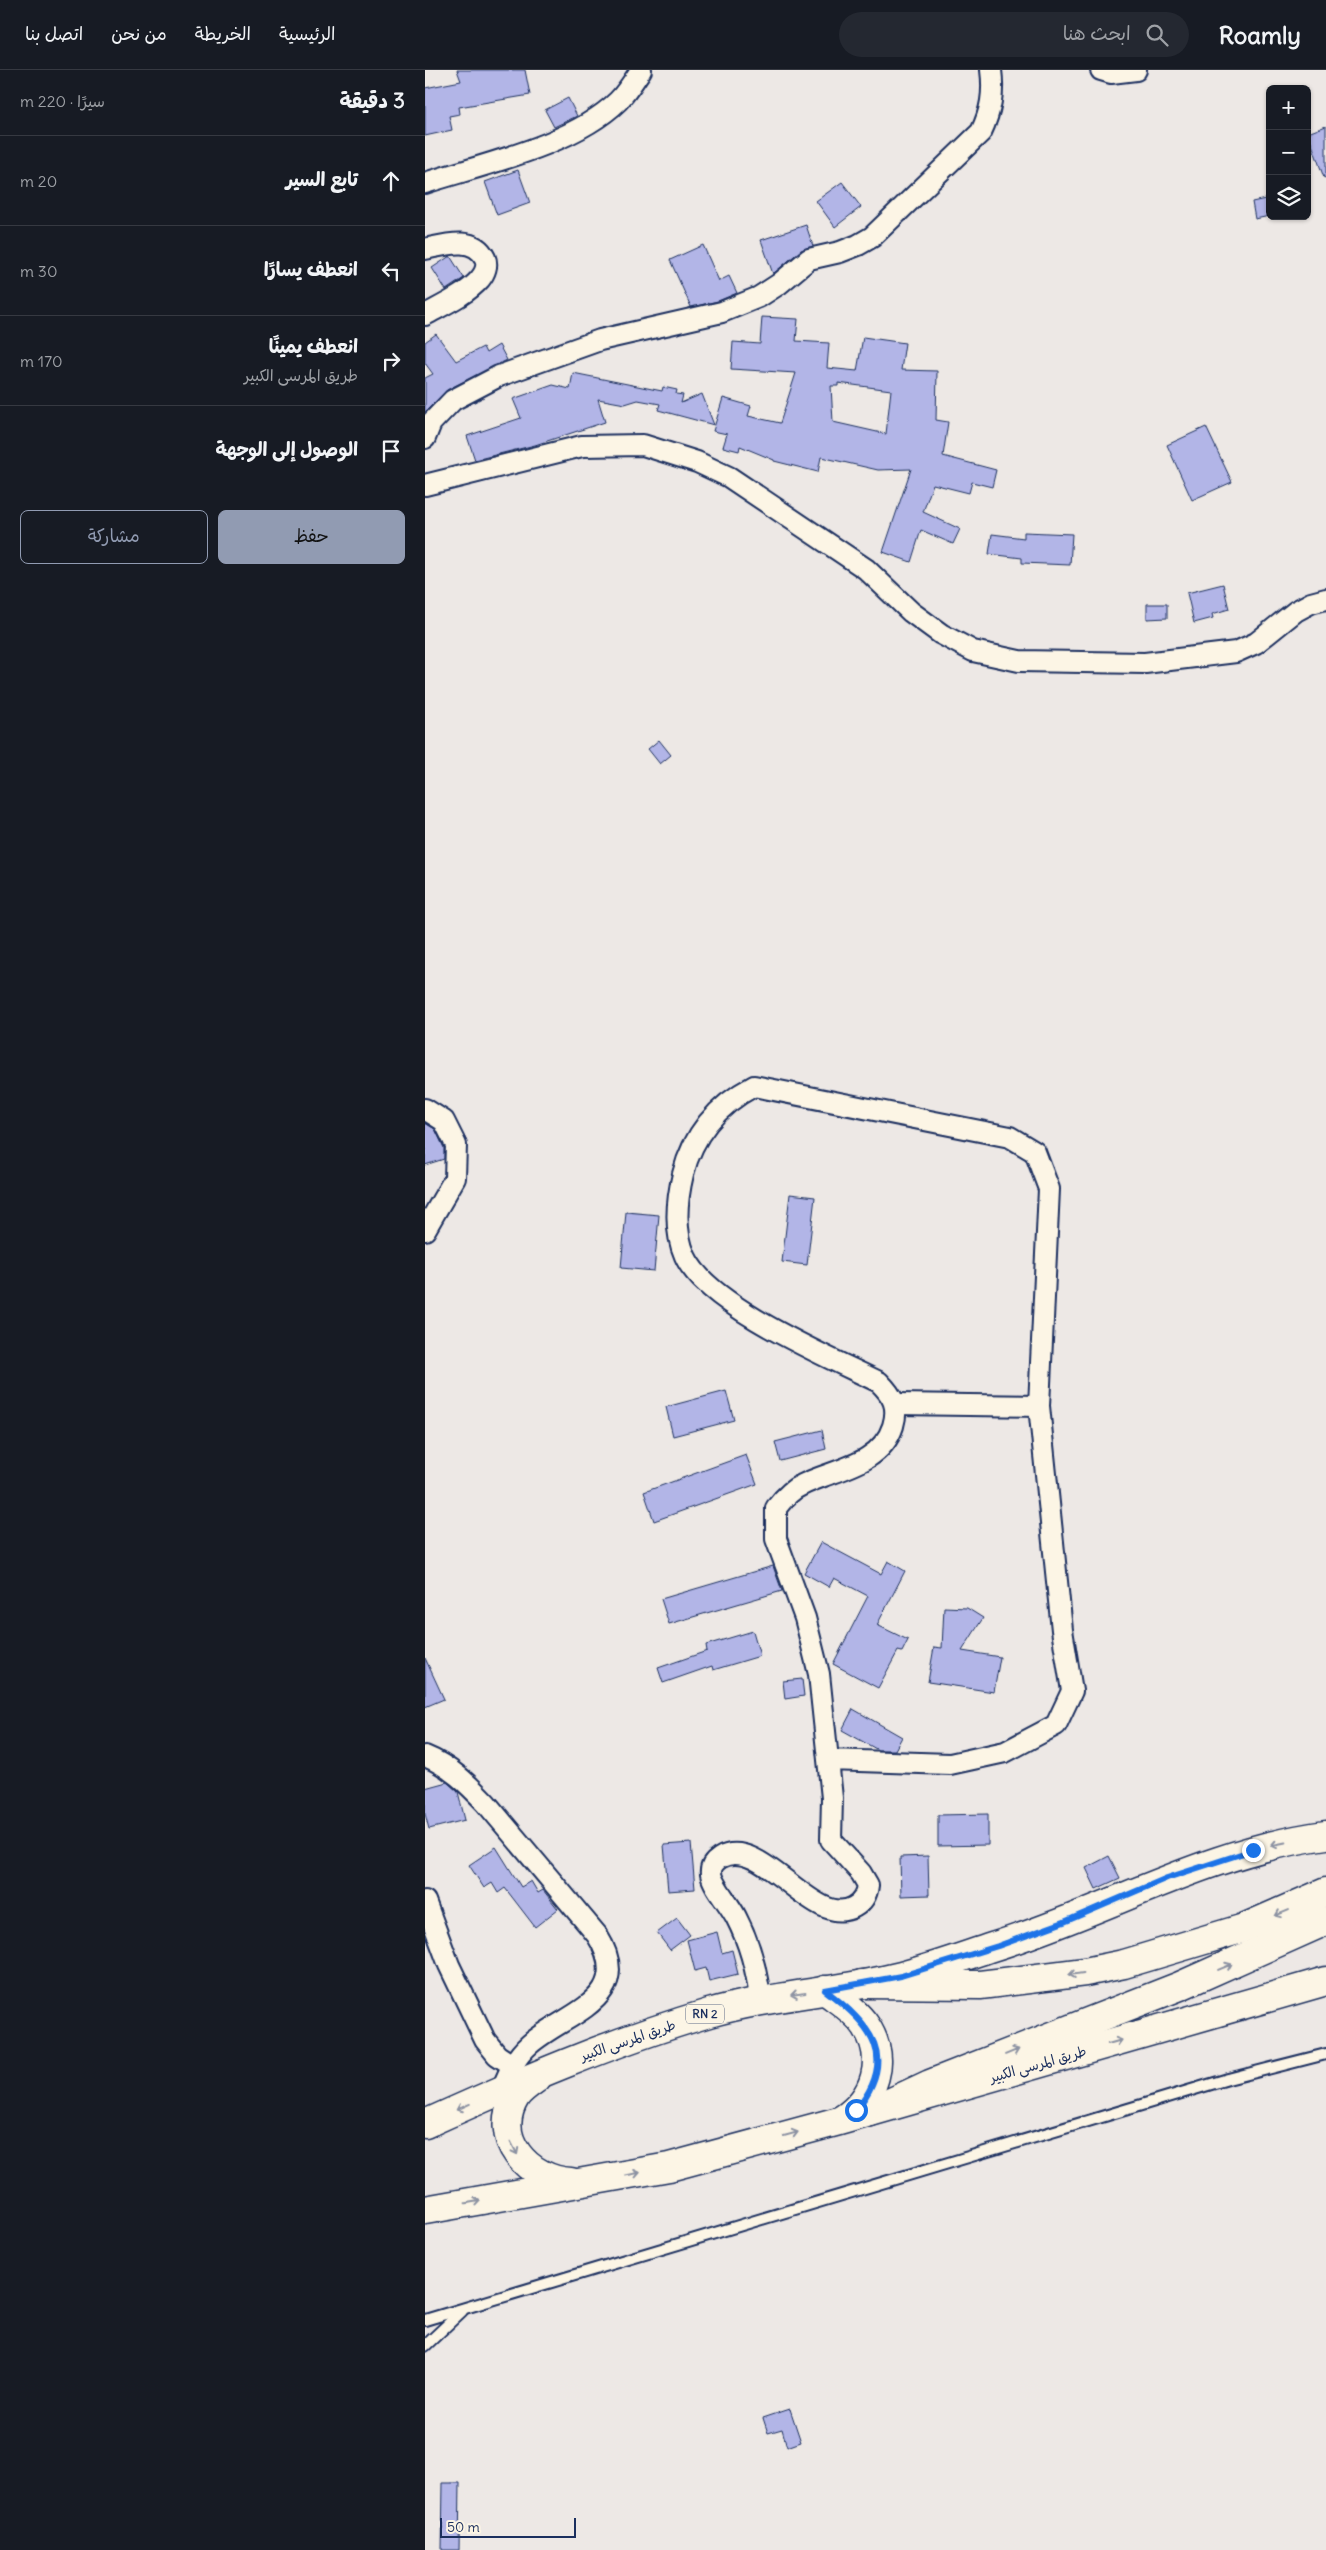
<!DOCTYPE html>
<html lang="ar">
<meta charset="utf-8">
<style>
:root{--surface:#171b24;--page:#242831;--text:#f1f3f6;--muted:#9ea1a6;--line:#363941;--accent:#919bb2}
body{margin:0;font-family:Delius,"Playpen Sans Arabic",sans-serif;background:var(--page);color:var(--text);direction:rtl}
.controls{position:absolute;right:15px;top:15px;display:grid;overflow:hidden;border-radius:8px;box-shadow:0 1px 4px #0004}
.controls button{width:45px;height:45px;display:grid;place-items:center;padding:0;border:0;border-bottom:1px solid var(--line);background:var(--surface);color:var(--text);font:25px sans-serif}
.scale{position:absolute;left:15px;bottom:12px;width:136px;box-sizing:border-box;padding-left:5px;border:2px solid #1b2f5e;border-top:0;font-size:14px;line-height:18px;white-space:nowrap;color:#1b2f5e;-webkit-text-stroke:4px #fcf5e5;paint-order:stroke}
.stop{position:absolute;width:15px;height:15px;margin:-11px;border:4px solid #1a73e8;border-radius:50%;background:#fff}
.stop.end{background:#1a73e8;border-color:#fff;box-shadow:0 1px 5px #0008}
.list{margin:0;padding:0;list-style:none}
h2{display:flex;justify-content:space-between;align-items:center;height:65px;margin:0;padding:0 20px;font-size:21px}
h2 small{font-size:16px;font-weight:400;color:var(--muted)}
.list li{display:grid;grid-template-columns:32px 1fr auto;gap:15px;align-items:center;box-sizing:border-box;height:90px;padding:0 20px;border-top:1px solid var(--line)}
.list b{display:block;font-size:19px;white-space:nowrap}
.list p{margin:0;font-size:16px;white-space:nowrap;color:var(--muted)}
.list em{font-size:16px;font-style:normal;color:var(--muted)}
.actions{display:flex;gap:10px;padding:15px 20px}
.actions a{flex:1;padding:11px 0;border:1px solid var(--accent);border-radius:8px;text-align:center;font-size:18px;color:var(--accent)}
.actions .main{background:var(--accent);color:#111}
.icon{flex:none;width:28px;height:28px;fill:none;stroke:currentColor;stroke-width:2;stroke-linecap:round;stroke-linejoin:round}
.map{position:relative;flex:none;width:901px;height:2480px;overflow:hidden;direction:ltr}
header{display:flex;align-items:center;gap:30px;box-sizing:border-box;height:70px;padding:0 25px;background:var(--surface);border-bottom:1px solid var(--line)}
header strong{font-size:24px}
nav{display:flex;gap:28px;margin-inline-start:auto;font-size:18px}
.search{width:350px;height:45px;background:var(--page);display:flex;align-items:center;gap:12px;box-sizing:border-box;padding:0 18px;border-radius:28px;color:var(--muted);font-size:19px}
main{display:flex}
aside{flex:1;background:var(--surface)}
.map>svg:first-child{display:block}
.building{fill:#b2b5e7;stroke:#1b2f5e;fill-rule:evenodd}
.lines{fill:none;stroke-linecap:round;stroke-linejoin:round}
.lane-casing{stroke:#1b2f5e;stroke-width:14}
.street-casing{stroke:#1b2f5e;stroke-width:24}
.primary-casing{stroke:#1b2f5e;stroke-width:31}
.highway-casing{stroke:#1b2f5e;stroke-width:31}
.lane{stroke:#fcf5e5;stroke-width:10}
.street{stroke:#fcf5e5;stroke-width:20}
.primary{stroke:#fcf5e5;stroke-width:28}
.highway{stroke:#fcf5e5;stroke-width:28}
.oneway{stroke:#8c92a2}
.route{stroke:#1a73e8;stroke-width:6}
.labels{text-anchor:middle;stroke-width:4;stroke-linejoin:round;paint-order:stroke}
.shield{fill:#fcf5e5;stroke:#5e6a86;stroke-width:1}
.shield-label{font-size:12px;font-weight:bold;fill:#1b2f5e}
.street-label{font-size:14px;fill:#1b2f5e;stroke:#fcf5e5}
</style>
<header>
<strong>Roamly</strong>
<div class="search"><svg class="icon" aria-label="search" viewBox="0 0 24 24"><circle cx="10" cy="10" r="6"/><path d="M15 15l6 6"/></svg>ابحث هنا</div>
<nav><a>الرئيسية</a><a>الخريطة</a><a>من نحن</a><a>اتصل بنا</a></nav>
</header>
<main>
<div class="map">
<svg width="901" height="2480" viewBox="0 0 901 2480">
<rect width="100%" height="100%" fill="#ede8e5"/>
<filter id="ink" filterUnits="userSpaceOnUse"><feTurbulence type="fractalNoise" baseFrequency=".02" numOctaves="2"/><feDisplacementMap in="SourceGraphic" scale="10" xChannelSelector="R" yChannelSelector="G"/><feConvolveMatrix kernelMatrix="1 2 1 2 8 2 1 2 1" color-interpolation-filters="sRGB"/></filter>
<g filter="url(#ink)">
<g class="building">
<polygon points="32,0 100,0 105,25 34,37 35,44 24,46 27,60 0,66 0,18 36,11"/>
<polygon points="143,28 152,46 129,57 120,40"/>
<polygon points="901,56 901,107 899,108 883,63"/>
<polygon points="93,100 105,133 72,145 60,112"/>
<polygon points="417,112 436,137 410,157 391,131"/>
<polygon points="845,128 845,146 830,149 827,132"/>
<polygon points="381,155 388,176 376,180 348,204 336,170"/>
<polygon points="278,175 294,211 304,206 312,223 293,231 266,237 245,190"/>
<polygon points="25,186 39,208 21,220 7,198"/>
<path d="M337,247l36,2 -2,22 33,2 -2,25 30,3 6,-34 42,6 -4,27 36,1 -1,49 12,2 -5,34 53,14 -4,17 -20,-5 -3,11 -36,-9 -10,28 37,17 -7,15 -32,-14 -10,32 -28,-10 28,-83 -33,1 -57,-13 -3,15 -44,-11v-1l-34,-14 -1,5 -16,-4 4,-13 -14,-3 10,-33 28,8 -3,10 32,7 16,-50 -65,-4 2,-27 27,2zM413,313l53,7 -5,44 -53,-12 -2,-36h7z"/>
<polygon points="11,264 31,291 58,277 61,283 74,275 82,290 22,320 0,342 0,308 8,304 0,293 0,272"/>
<polygon points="148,303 237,321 238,317 252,320 251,324 258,325 256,333 277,324 289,355 233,340 235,334 213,330 200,334 173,329 180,352 110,375 50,390 42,366 96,348 88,329 128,315 145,319"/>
<polygon points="781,357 807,412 767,430 742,375"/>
<polygon points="599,462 647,464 645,495 597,493 597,488 564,484 567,464 599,468"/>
<polygon points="798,514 804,539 787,544 788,548 769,553 762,523"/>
<polygon points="722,534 742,534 742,548 722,549"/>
<polygon points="234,670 246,685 235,694 223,679"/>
<polygon points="0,1053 10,1059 19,1078 19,1089 0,1095"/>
<polygon points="365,1124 390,1127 382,1195 357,1192"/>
<polygon points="201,1142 234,1145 229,1201 196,1198"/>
<polygon points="301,1321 309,1350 248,1366 241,1337"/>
<polygon points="397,1360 401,1379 355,1391 350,1372"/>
<polygon points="321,1385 332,1414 229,1451 219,1422"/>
<polygon points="396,1472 456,1504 463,1491 480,1501 452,1555 483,1570 477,1582 473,1581 453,1618 408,1594 443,1526 409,1508 404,1517 379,1503"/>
<polygon points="348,1496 357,1521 244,1554 236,1529"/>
<polygon points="519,1537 542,1538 558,1548 537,1581 575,1587 569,1622 503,1612 509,1577 517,1578"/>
<polygon points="328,1561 335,1586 288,1600 287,1596 238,1613 233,1598 282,1581 281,1575"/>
<polygon points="0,1588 19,1629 0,1637"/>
<polygon points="377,1609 379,1626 360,1629 358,1611"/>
<polygon points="428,1639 477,1667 470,1680 453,1680 417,1660"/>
<polygon points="22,1712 33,1722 40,1750 4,1759 0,1744 0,1718"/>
<polygon points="563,1744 563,1775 513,1776 513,1745"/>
<polygon points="266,1773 270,1819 243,1821 239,1775"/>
<polygon points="71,1777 96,1817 106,1811 113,1823 118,1820 133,1839 110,1857 80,1818 73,1823 67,1813 59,1818 44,1795"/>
<polygon points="503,1786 504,1825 476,1826 475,1787"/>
<polygon points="684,1786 695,1808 671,1819 661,1798"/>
<polygon points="252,1848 265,1865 245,1880 232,1863"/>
<polygon points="292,1862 297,1883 307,1880 313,1904 284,1911 281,1898 270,1901 262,1870"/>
<polygon points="365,2339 376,2372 362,2377 357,2359 343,2363 338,2348"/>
<polygon points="18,2413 35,2413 34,2480 17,2480"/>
</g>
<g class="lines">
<g class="lane-casing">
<g id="lane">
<polyline points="0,2250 803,2009 901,1984"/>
<polyline points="0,2276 37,2241"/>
</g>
</g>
<g class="street-casing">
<g id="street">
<polyline points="676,0 686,3 711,0"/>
<path d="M0,113c59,-19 148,-38 193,-82 9,-9 16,-21 23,-31"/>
<path d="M0,179c19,-4 49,-14 60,9 3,7 0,15 -5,21 -14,16 -37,26 -55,36"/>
<path d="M0,368l6,-15 22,-23 46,-24 101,-36 122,-28 37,-15 20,-13 30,-25 31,-7 18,-7 14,-8 109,-105c10,-21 13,-39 10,-62"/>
<polyline points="0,415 157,376 218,375 272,392 304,407 441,499 486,542 516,564 548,581 594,591 720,593 811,582 831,573 871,541 886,533 901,529"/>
<polyline points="0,1039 19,1051 31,1075 30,1108 0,1160"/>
<polyline points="470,1334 614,1336"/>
<path d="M0,1686c25,10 43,28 61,47l111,132c40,64 -30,77 -67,109 -15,13 -21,28 -28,45"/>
<polyline points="0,1831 24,1895 60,1970 72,1985 87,1995"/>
<path d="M335,1930c-3,-30 -10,-56 -24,-83 -6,-12 -23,-31 -25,-43 -1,-7 3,-12 9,-16 42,-25 93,72 134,49 9,-5 13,-12 14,-22l-7,-12 -30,-33 1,-42 -13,-124 -14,-56 -29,-79v-31c7,-9 16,-19 26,-23 32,-16 78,-19 91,-59 6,-20 0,-30 -14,-44 -49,-24 -173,-77 -194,-126 -11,-25 -8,-57 -2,-82 10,-40 35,-69 71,-88l256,51 25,15 14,37 -10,217 23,224 10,61 -16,34 -51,27 -55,12 -121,-4"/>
</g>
</g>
<g class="primary-casing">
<g id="primary">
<path d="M400,1920c14,11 31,21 41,36 22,34 9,72 -23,93"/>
<path d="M112,2008c-7,5 -16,11 -21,18 -26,42 12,84 55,86"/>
<path d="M0,2054c93,-42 186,-82 284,-111 63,-18 129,-21 192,-37 31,-8 61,-19 91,-29 113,-35 215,-96 334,-112"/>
<polyline points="0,2140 244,2097 414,2051 901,1911"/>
</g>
</g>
<g class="highway-casing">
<g id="highway">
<polyline points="437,1914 555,1915 660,1902 699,1894 816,1859 901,1822"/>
<polyline points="445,2042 505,2014 755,1916 901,1851"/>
</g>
</g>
<use href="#lane" class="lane"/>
<use href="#street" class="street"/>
<use href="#primary" class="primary"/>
<use href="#highway" class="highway"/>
</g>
<defs><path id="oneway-shaft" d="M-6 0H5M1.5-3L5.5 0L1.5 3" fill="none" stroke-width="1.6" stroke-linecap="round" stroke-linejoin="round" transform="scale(1.25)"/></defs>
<g class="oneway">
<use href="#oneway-shaft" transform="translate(853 1774) rotate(168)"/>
<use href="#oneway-shaft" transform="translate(857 1843) rotate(157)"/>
<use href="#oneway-shaft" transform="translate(800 1897) rotate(-23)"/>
<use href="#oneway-shaft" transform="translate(651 1904) rotate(172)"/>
<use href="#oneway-shaft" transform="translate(373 1924) rotate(172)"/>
<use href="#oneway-shaft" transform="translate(690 1972) rotate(-16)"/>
<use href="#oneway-shaft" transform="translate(587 1982) rotate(-22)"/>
<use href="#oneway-shaft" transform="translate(38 2037) rotate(156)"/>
<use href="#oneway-shaft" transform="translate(366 2064) rotate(-15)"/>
<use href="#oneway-shaft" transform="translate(89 2078) rotate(63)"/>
<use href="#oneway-shaft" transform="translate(208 2104) rotate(-11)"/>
<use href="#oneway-shaft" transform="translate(48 2132) rotate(-9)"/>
</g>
</g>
<g class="lines" filter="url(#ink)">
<path class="route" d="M431,2040c43,-53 16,-84 -31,-120l76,-14 97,-30 66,-24 103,-44 86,-28"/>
</g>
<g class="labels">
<rect class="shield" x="261" y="1934.5" width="38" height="19" rx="4"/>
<g class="shield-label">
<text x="280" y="1948">RN 2</text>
</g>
<g class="street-label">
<text transform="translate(203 1970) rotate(-19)" y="5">طريق المرسى الكبير</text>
<text transform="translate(613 1994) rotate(-16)" y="5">طريق المرسى الكبير</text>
</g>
</g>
</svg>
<div class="controls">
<button>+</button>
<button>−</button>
<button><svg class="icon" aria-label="layers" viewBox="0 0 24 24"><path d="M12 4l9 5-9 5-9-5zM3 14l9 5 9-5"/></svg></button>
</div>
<div class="scale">50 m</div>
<div class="stop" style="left:431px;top:2040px"></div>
<div class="stop end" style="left:828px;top:1780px"></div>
</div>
<aside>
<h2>3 دقيقة<small>سيرًا · 220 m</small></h2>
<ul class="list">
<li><svg class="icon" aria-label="ahead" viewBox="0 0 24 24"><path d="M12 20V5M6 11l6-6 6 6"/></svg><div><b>تابع السير</b></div><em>20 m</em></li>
<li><svg class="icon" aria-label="left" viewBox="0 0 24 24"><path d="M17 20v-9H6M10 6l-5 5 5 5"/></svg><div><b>انعطف يسارًا</b></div><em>30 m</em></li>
<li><svg class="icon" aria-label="right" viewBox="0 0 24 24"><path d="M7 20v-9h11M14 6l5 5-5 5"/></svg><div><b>انعطف يمينًا</b><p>طريق المرسى الكبير</p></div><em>170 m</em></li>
<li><svg class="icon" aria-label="arrive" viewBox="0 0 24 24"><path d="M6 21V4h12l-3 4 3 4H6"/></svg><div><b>الوصول إلى الوجهة</b></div></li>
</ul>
<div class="actions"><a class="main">حفظ</a><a>مشاركة</a></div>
</aside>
</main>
